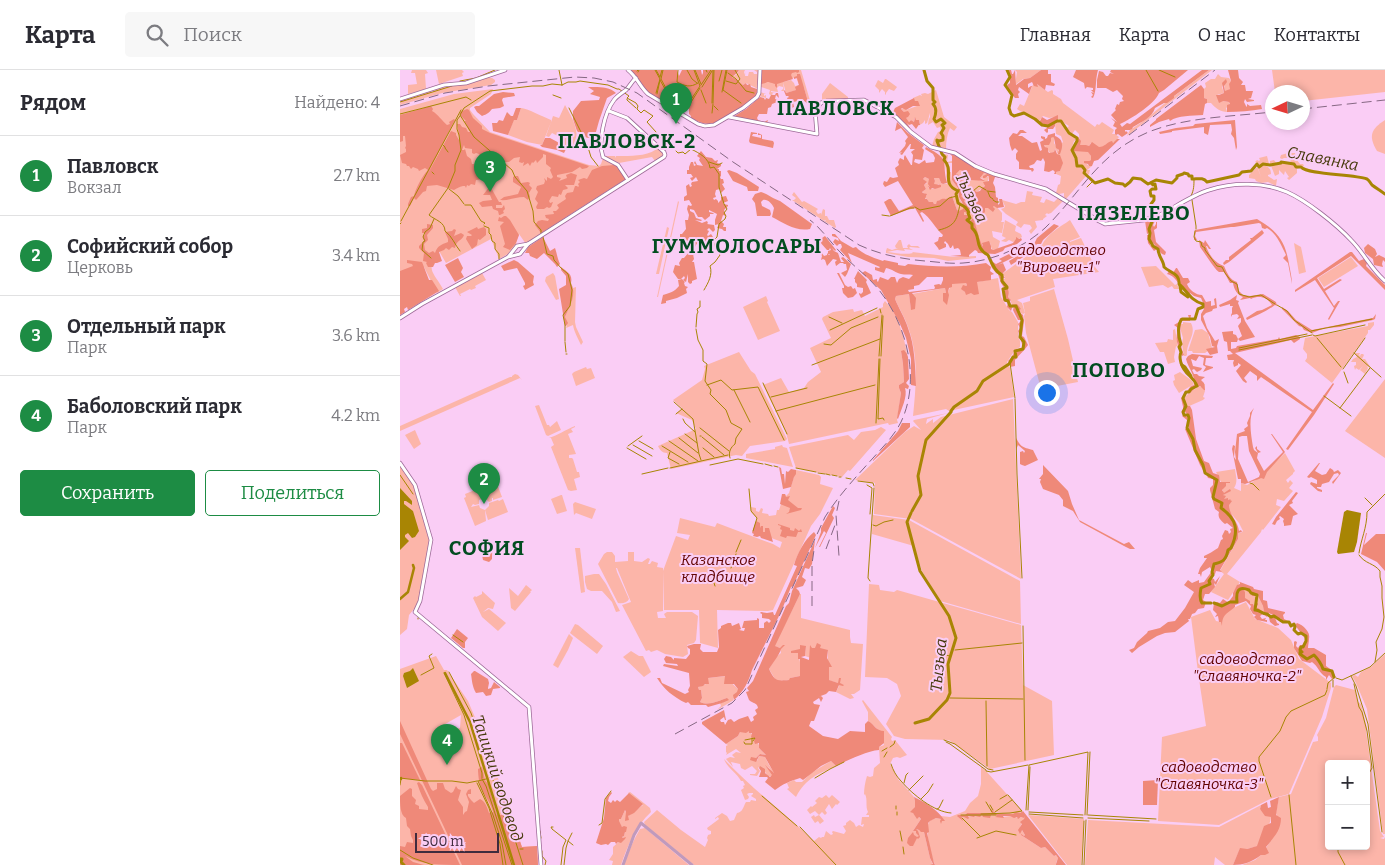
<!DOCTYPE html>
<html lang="ru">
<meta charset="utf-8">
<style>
:root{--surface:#fff;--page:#f7f7f7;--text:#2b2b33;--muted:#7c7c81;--line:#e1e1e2;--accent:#1d8c44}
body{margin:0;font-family:Bitter,serif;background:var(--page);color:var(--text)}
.controls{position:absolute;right:15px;bottom:15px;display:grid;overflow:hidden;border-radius:5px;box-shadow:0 2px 8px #0003}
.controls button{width:45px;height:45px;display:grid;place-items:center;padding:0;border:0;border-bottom:1px solid var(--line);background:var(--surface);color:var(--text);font:25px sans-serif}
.compass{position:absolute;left:865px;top:15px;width:45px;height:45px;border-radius:50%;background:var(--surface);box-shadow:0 2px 8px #0003;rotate:266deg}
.scale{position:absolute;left:15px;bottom:12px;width:84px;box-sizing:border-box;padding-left:5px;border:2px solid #402b3e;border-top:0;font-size:14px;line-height:18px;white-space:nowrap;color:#402b3e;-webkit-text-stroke:4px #facdf5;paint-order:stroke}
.you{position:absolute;left:646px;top:322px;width:18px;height:18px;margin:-12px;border:4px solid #fff;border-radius:50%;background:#1a73e8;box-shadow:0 0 0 8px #1a73e833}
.badge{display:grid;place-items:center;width:32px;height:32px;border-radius:50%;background:var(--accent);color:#fff;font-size:16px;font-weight:700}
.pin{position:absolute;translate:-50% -41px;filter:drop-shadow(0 1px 2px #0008)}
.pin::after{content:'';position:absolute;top:26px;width:18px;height:15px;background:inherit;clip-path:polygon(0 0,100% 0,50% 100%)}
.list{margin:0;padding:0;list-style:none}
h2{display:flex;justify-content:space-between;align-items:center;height:65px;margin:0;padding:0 20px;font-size:21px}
h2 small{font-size:16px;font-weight:400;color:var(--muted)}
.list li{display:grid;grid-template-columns:32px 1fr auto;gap:15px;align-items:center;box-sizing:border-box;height:80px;padding:0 20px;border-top:1px solid var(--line)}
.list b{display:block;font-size:19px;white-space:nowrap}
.list p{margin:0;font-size:16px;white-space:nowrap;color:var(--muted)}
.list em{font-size:16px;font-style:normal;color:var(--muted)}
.actions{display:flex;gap:10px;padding:15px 20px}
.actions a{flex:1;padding:11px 0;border:1px solid var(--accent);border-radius:5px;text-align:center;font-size:18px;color:var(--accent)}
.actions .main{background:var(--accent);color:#fff}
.icon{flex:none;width:28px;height:28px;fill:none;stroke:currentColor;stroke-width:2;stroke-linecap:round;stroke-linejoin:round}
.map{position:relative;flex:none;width:985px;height:795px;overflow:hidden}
header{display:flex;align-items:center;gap:30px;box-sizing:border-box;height:70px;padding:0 25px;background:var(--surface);border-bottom:1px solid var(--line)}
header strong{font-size:24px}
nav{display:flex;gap:28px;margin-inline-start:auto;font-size:18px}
.search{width:350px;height:45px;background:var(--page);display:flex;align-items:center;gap:12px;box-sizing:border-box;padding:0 18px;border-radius:5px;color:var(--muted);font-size:19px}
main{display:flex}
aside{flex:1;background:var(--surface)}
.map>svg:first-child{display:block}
.green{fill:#fcb5a9;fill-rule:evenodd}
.forest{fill:#ef8979;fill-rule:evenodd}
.water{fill:#a88504}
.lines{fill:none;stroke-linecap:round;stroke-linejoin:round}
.stream{stroke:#a88504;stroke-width:1}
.canal{stroke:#a88504;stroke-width:2.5}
.river{stroke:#a88504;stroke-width:3}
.taxiway{stroke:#c09abc;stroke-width:3}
.secondary-casing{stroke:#9d6a98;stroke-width:4.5}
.secondary{stroke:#fff;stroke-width:3}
.rail{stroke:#866883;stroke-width:1;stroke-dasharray:10 5;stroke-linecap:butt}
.labels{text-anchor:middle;stroke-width:4;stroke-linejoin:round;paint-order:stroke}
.park-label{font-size:15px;font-style:italic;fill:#620300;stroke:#facdf5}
.water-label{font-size:16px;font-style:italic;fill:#46380a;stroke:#facdf5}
.district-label{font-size:20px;font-weight:bold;letter-spacing:1px;fill:#024d20;stroke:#facdf5}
</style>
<header>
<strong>Карта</strong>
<div class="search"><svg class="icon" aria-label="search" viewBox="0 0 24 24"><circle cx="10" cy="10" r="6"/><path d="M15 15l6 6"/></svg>Поиск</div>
<nav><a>Главная</a><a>Карта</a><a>О нас</a><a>Контакты</a></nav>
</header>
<main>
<aside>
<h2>Рядом<small>Найдено: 4</small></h2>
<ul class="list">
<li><span class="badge">1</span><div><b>Павловск</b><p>Вокзал</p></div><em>2.7 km</em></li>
<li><span class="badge">2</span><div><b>Софийский собор</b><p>Церковь</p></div><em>3.4 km</em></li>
<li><span class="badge">3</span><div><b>Отдельный парк</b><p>Парк</p></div><em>3.6 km</em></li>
<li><span class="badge">4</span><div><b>Баболовский парк</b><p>Парк</p></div><em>4.2 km</em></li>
</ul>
<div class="actions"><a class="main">Сохранить</a><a>Поделиться</a></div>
</aside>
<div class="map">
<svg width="985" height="795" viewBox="0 0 985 795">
<rect width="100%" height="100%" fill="#facdf5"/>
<g class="green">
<polygon points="12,0 26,0 28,3 25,4 26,19 8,24 8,15 17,14 15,3 11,3"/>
<polygon points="36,0 62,0 64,2 62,3 63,6 39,14"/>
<path d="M339,0h6l-1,2 1,3 1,-5 -1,6h3l1,-4h4l1,2h3v-2l-3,-2h6l-1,3h-1l1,1 -1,21 -2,2 -12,10 -29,16c12,-7 32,-16 41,-26 2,-3 1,-4 2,-8l-12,-6 -3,2 -6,-5 -5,-3 5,-3z"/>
<polygon points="361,0 401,0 411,34 409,35 404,18 386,23 383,12 391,10 394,13 395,16 399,15 396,7 383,11 384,21 381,21 383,19 383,17 379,16 377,18 378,22 371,21 371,22 376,23 373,22 372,26 369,24 370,20 361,17 360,22 366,24 364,24 364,26 366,25 366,28 359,26"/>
<polygon points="615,0 641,0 630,8 623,9 615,15 617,2"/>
<polygon points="809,0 812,0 727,66 730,60 745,50 765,33"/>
<polygon points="872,0 985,0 985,22 903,31 902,22 875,22"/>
<polygon points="103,2 88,8 92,8 95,10 95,12 91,15 42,23 0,35 1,30 29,21 32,22 34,22 35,19 58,15"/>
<path d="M818,4l3,3 8,1 2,3 -1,8 -5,3 -1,-10 -2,5 2,6 -7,2 6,6 6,1 1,3 -4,3 1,4c-6,0 -12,-4 -16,-9h-4v-4l-3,-1v-9l2,-2 -1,-4 6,-4h4z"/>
<polygon points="485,9 486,9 497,17 494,21 489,19 486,23 486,25 485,24 485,22 482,19 479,23 479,20 475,16 478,10 483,13"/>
<path d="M634,12l14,10 4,-2 1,1v3l8,5 2,4 32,24 2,-3 2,1 3,-3 12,8 -2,4h3l4,3 -4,5 -11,5 -3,6 -10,-10 -2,3 -9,-1 -1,-11 -4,-4 -3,4 -5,-6 2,-2 -14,-9 -6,1 -6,-2 -4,5c-7,-6 -15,-7 -22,-12l3,-5 4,2z"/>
<polygon points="430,13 448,27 448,29 422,30 422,24"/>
<path d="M93,19l-2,5 -21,14v2l3,4 17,18 99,33 10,1 2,-2 2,-6 15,8 -59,45 6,8 -39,25 -7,-10 -3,9 1,1 -5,5 -4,5 -9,5 -8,-20 -45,24 -7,-12c-13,20 -7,19 4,38l-6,4 -13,-26h-9l-15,7v-165l54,-15z"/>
<path d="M536,20l8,27 13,10 -3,4 -4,-3c-3,6 -4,14 -4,21h-8l-6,-3 2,-7 4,-7 3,-1 -1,-4 -3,1 -4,-6 -5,3 1,-8 1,2v-6l-3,10 -2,1v-4l-2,3 -5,3 -1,-1 3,-1 -1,-4 -3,1 -2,-3v4l-3,-2 -2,2 -4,-4 3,-1 -5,-6 -2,-2 4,-1 1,2 11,-4v-5h-2l-2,-3 7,-3 2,1 -1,-2 4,-1 3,1z"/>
<path d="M165,35c8,14 16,28 9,44l-15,-7 1,-5 -8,-4 -3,4 -3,-1 5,-14 -9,23 -15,-3 -19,-7 6,-16 3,1 4,-12c6,0 22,9 30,12v2l2,-6 6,2z"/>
<path d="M985,50v34l-8,-3c-9,-15 -6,-22 8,-31z"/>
<polygon points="658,52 662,53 668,62 674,67 676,70 674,71 671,80 675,87 677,96 682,97 684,105 686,106 666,129 664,127 664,123 659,124 656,123 658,115 660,114 661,106 656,104 656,102 660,101 662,94 656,80 655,79 654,82 650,83 644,75 653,66 654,68 654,73 659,81 661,78 662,73 663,72 661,66 656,64 655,53"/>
<path d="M259,77l4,6 1,3 -9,5 -3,-4 -33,6 -15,-7h11l1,2v-2c13,0 33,1 43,-9z"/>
<polygon points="674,81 688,81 691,86 691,90 689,91 684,91 689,96 692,96 687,100 690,100 689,104 687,105 684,103 686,100 683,95 678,95 677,87"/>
<path d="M541,83l7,2 -1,7 5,-1v2h-4l-1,9h4l1,8 6,8 1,9 2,5 9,5 -1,-2 2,-1v2l3,-3 4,4v4h2l5,-3 8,-1 2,-2 7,8v7l-1,2h3l-2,11 -10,-2 1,6 7,4 -2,8 -6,1 -2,-7 -8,1 1,4 -2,-2 -8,-28 -3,3 -13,-11 -5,-14 -5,3 -9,2 -2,3h-2l-1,-2h-4l-2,-3 -3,-1 3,-3 -5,-3 4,-3 -2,-4 3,-2 -4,-4 2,-2 -3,-3 -3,1 4,-5 4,4 5,-2 3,-4h2l-4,6 -8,3 4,2 1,7 -2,2 7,1 3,-2 1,-3 -7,3 3,-6 -1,-3h5l2,5 2,1h4c-1,-10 0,-20 -6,-28z"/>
<polygon points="888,83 895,83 896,89 900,94 903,94 904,96 897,99 897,103 889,110 887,108 889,107 885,101 884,105 879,100 879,104 875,106 870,93 870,91 874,90 877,94 882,91 890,94 891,88 884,88 882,89 880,88 876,88 880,88 881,85"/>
<path d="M867,86l2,8 -5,1c5,2 7,4 7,9l-3,1v1l6,4 3,-1 -1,7 -8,-4 -7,1 -5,-2 -1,-2 -6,-1v-3l7,-7h2l3,9 -3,-8 1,-5 -4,-2 2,-2 2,1 1,-1 -1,-2z"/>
<path d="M560,100l4,1 1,4 3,1 3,4 6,-1 4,2 3,-2 -4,-1 4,-5 3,1 -1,3h3c-1,8 -9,13 -15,17l1,5 -9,5 -2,-3 1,-2 -4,-2v-2l1,-3 7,2v-3l-9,-4 1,-10 -2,-2h-3v-1z"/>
<polygon points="627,121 633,122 632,125 642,127 640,132 644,133 646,129 654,132 659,127 663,131 651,143 648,144 647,143 645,145 647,146 643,149 643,150 635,151 637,157 631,164 629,161 632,158 630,155 624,154 621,158 616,155 618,152 606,144 601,139 604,138 605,136 602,130 616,134 621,132 625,132"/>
<polygon points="394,122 402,132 404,131 418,139 416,141 418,144 421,143 421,145 423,139 425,140 425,146 427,146 429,150 434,150 436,157 435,158 424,151 426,151 425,150 424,151 392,130 394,130 396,128 392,125"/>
<polygon points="278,131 279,132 258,227 257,227"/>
<polygon points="605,150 616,156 615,161 621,164 622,167 613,172 609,170 606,172 601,171 606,168 602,166"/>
<path d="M670,150l10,17 -10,4v1l11,-4 14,29 4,5 -46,7 2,8 -38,13 5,3 3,10 -2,1 -5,-3v-1l3,-1 -9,-4 -2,-6 -2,-2 1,-3 -4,-9 -5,-6h5v-2l-3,-3 25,-18v-2l7,-4 1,-3 7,-2c5,-11 18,-18 28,-25z"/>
<polygon points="267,157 269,158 259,204 256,204"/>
<path d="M499,170h2l2,8h5l-1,-2 2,-2 2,2h7l2,2 -10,-1 -1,1 4,2 -9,-1 1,2 -8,-1 -10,2c9,1 18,3 26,1l-1,-1 42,5 22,-1v2l-28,3 -14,-3 -26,-1 -22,-4v-2l1,-3 5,2 6,-2h-2l-1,-2z"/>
<polygon points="894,173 901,177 906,202 899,204"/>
<polygon points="951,187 958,196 924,217 918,208"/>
<polygon points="756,196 775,215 777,214 779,219 774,219 772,216 768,218 763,215 749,217 741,197"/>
<polygon points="82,203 86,210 75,216 76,218 71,220 70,219 60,224 61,226 60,226 55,217"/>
<polygon points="153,203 155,206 159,229 156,230 145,211 146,207"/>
<path d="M598,208l3,19 8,13 3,2 6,10v14l2,5v6l-5,3 -8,12 3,6 4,29 -65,14 -3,-2 -33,7c3,-29 6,-60 -5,-89 -3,-9 -9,-19 -13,-28l1,-3 13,-2 2,15h4l-3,-15 33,-6 1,5 2,-1 4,-9h14l1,2 -5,4 3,3h7l5,-10z"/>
<path d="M176,217l-1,35 1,5 7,15 -2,3c-3,-7 -7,-13 -8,-20l-7,3 1,-3 -2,-8c4,-9 9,-19 8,-29z"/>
<polygon points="654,219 668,269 678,312 641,319 626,263 624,246 625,243 623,233 630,231 630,227"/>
<polygon points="366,226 368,231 367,232 380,261 358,270 343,237"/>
<path d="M485,231c13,13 19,35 22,53l-6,-3 2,13 1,18 -5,3v3l2,5 -4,27 1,3 -9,2 -1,-2 -99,21 -3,-12 -23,-47 18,-7 8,14 15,-4 4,-6 13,-10 -11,-24 21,-10 -9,-19 1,-2 10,-5 20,-3 1,3 8,-2 3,6 18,-9v-3z"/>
<path d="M783,252l8,1c6,12 -5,19 -4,32l-1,1h-2l-2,-12 1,-6 -2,-7v-7h2z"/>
<polygon points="974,252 974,255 970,260 968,260 968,263 932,313 905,291 907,288 907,284 903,279 905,268 968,256 968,253"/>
<polygon points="775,259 778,277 776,276 774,287 775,292 768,294 764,282 760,282 755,273 767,272 768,269 773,270 773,260"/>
<polygon points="802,259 808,263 812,278 805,283 793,283 792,281 788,281 795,260"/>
<path d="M339,282l12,19 4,3 32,65 -2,2 -35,5 -8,10 -6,-1 -65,14 -4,-16c-5,0 -7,-3 -9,-7l38,-17 -4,-9 -16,-7 7,-4 -10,-9 29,-20 3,-11 -1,-3z"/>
<polygon points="955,283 960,283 959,285 960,286 961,284 963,284 964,285 962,289 965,289 971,298 967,296 968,298 965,304 960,300 963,296 959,300 956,298 955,300 954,296 956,295 956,292 951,292 953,289 957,287"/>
<polygon points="186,297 187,299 191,298 195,308 176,316 172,304 174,302"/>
<polygon points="780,302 791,310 794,314 779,323 774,315 773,311 775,310 774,305"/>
<polygon points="115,304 118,305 122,310 120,308 0,361 0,356 110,307 112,307 112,306"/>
<polygon points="985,309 985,388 945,361"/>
<polygon points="802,314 805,314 805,321 803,327 805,328 803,330 787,337 784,328 792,320 795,319 798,316 801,317"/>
<polygon points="613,329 621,509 511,449 474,444 475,413 455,410 505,362 514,356 521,360 513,351 514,350 548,343 527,349 526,354 533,349 533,353 541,347"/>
<polygon points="139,335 147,355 149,355 150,357 157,351 161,360 148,366 146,365 135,336"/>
<path d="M175,356v1l-4,2 2,3 -5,2 8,20 -7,1v3h3l1,1 4,13h2l1,5 -6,2 3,11 -6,1 -3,-1 -17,-43 3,-2 -3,-7h-2c9,-3 16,-8 26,-12z"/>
<polygon points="481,357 486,360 450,401 448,400 442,407 396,398 389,377 448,365 454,370 461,362 475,360"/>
<polygon points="15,360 21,374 14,379 5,365"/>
<polygon points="382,375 383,377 387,378 393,397 346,388 346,384 375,379 375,377"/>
<path d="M885,383l10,18 -2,2v1l-7,6 2,3 2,-3 3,3 -4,5 4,3 -9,10 -7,-2 -1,6 5,2 -18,23 -1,-1 -1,3 -34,42 13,8 -12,18 -17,-8 13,-18 -4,-3 18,-32v-6h3l2,-2 -4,-8 -10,-12v-6l-5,-6 -3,-17 -5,-10 19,-3c1,8 3,13 -1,19l7,3v-8l6,2 9,-5z"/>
<polygon points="0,396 14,416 29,470 18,534 9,545 7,559 0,565"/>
<polygon points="396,400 419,405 421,407 420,414 433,418 420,444 411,456 373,540 368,541 317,540 318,578 300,573 299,540 264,540 263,501 276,466 288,470 290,465 277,463 280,448 315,457 317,453 373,474 380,478 382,472 353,461 357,448 351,442 351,437 356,438 356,441 359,442 361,438 363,439 362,443 368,444 369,446 376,445 377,440 379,440 384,425 385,424 386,426 389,423"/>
<polygon points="96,411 102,427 93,430 93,428 92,428 92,431 89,432 86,429 83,429 81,417"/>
<polygon points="80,418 82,429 79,430 79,434 75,435 73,434 71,437 79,435 80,438 85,440 86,451 75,456 64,428 66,427 65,424"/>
<polygon points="161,425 162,425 167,441 157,444 151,429"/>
<polygon points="103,429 108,442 88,450 85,440 89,436 89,433 98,430 99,431"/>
<polygon points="175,432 196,439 192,449 176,443 174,445 173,434"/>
<polygon points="473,445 509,450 620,511 621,554 540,531 522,501 514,476 472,464"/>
<polygon points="175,478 180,478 185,522 181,523"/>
<path d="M207,482h5l3,4v7v-1l13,-1v-9h6v9l8,1 6,-4 2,1 -2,5h2l2,-3 6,2 -1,4 6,1v43l-6,1 1,6h8l-2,-4 3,-2h25l6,4 -2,24 -2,3 -7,2 1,9 -5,3 -18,-3 -8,-4 -6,2 -2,-2 -3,1 -24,-46 9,-3 -14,-34h-1l1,4 12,27c-2,4 -7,5 -11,4l-20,-39 6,-10z"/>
<polygon points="194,504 199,504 206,514 220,541 216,542 212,532 202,521 191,521 187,519 185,512 185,506"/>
<polygon points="469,514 479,515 480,520 494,522 497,520 621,555 623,615 652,631 654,685 590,699 549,670 505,669 494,666 486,654 501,626 497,614 487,608 465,607"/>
<polygon points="126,515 132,520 131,521 130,521 131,522 115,541 111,538 109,518 118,526"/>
<polygon points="842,518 850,520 851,524 858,526 863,536 864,542 857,538 860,543 855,540 853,534 850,534 844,528 845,524"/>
<polygon points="82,521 95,533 93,539 88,538 83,542 89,539 106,553 98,561 82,547 73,528 75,526 76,527 82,524"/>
<path d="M400,524h1v24l49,12v7l1,6 12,1 -3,46 -6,4h-3l3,4 -4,1 -14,-7 3,-6 -1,-2 6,1 -16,-5c1,-10 -1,-20 0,-30l-14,9 -9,-3 1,-10 -8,6 2,10v14l-10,2v2l-12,1 -3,-2 -6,-10 6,-11 6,-5 -1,-5 -6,-2z"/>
<polygon points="846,532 855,549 878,558 891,570 899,589 931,613 931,618 922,647 889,724 870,729 819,755 758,751 762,667 806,656 798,602 791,547 810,540 816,551 821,552 825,542"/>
<polygon points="175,554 178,555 203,576 197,584 170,563"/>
<polygon points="169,564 173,568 168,580 158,598 153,595"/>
<polygon points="231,581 239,586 243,586 251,602 244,607 223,587"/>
<polygon points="985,584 985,764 983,764 967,639 956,613 952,606 955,605 958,607 961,602 971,597"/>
<path d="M36,586l8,14h3l21,31 17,40 37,106 15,-1 1,19h-138v-196zM61,645l-1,13 -16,6 -4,-7z"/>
<path d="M326,606v2l12,11v3l-5,7 1,1 -17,10 4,-4 -1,-3h2l5,-5c-9,3 -18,8 -27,4l2,-4 -1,-8h-2l-1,-3 8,-3 2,-6z"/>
<path d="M936,615l19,5 3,12 3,2 6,25 -1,2 14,100 4,6 -4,1 4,1 1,-2v28h-143l13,-5 6,-5 9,-13 7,-25 -1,-4 3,-16 12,-3 22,-52 5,-1v-4l-1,-2 9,-17 8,-31zM929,694h37v82h-37z"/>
<path d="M463,630l29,37 -1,2 1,2 3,-1 12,15 -7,3 -3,-1 -4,1 -3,6 8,15 16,18 1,4v6l-2,6 8,6 -8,12 3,-2 8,3 6,26 3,7h-239l-49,-40 -1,-3 13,-12 24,20 24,17 3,-7 -1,-2 1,-3 3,-1v-3l-3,-1 -1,-2 12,-9 -1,-2 -3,2v-1l7,-5 5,3 3,5 4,-1 3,-7c6,-1 6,-6 9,-11h4l1,-2 5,1v-2l-5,-3 2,-2v-1h-4l-2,1 2,3 -1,2 -3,1 -4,-10 3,-2 -1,-2 2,-1 -2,-4h-2c-4,-8 -14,-13 -17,-22 28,30 61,54 90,82l5,-4 2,1 1,-1h2l2,-6 5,4 2,-1 -1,-2 1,-1 11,3 2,-3 -3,-5 3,-1v-2l4,-3 4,3 2,4 3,-2 4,2 1,-3 -3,1 1,-8h7v-2h-3l2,-3c-3,-6 0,-12 -3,-18l-1,1c0,-6 1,-13 3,-19l3,1 3,-1 1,-8 6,-5 -1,-16 5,-2 -4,-14c-5,-3 -7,-7 -12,-10v-9l-6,-11z"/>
<polygon points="349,660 359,675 359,678 366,685 360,684 356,688 357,691 359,686 365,687 369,695 374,702 373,703 369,698 366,696 372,703 372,706 368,706 365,702 359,697 358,698 360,701 357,706 350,705 350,704 355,704 357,701 352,696 345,700 341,698 340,694 331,692 333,697 326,689 330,687 335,688 332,685 336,682 341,683 336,679 326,685 327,683 326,682 326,676 328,675 326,674 338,666 340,662"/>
<path d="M431,691l5,5c-18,8 -30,12 -40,31l-9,-8 2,-1 -2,-5 7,-3 2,2h6l9,-9z"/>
<path d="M581,697l5,4 36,40 -2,2 -7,1 -21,-2v1h-25l-2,2h-7l3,3v-1l35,-2 7,2 7,-1 9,2 3,-1 2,1 1,-2v1l-5,10 5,8 -1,1 -3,-1 20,13 4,-1 9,9 2,-1 2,3 -2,5v2h-121c-3,-7 -11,-35 -6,-43 1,-2 5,-3 7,-4l5,1v-3l9,1 15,-6 5,-8 8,-7 3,-12z"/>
<path d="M230,722l20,16 1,4c-16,15 -23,33 -30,53h-9l1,-4 -4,-1 4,-6v-7l10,-9 -1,-1 2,-1 1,-4 -7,-11 1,-2h2l4,-9 3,8v-2l15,-11 -15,-12z"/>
<polygon points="426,725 429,728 432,725 440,732 437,735 436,734 432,739 429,734 425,740 427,743 425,745 422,742 419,745 424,751 420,754 418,751 415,753 411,747 414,745 415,747 419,745 415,741 410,744 407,740 411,736 412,737 417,733 415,731 419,727 422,728"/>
<path d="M861,735l-1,4 11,8c-1,11 -10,19 -13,29l-11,3h-7l-7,16h-8l-10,-8 -1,8h-129l3,-45 131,7z"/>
<polygon points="628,745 684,749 681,795 667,795"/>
<path d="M245,758l44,37h-65c4,-13 9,-24 16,-36z"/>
</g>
<g class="forest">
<path d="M230,0h47l2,6 3,-6h19l1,5 1,-2v-3h36l-2,3 -5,4 5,3 6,5 3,-2 1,2 3,-1 1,3 6,2c0,4 0,5 -2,8 -5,6 -38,27 -45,27 -7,0 -13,-3 -19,-6v-2l-2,-2v-5l-3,-3h-4l-3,2 -3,-3 -2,3c-10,-6 -22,-11 -29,-18 -6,-6 -8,-14 -15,-20z"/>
<path d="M362,0h37v2l-2,1 -1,-1 -4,1 -1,2 2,4 -16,5v4l-2,-2v-2c-12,-4 -5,-1 -14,0z"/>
<polygon points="608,0 611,0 612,4 613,4 615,0 616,15 624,9 630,8 641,0 648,0 648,4 651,4 651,12 655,14 654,16 646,15 645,20 637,14 638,17 634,16 632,12 628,14 628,18 631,16 632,16 629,24 619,17 618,20 620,22 618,24 619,28 615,28 608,20 607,15 610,13 610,7"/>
<path d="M676,0h22c-3,10 -1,20 -5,28l-2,-1 2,-2 -2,-3 3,1 -3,-3h2v-2l-6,-1 -2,2 -1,-6 -11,-6z"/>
<path d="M711,0h77l-24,20 -5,3c-4,11 -28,26 -39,31l2,3 5,-4 3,1 72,-54h7l-35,26v2l-7,5h-3l-9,5c-3,10 -14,14 -22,19l-1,2 -2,1h-5v2l1,-1 2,2 -6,4 -4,-3 -2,1 -1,-1v-4l2,-2 -4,-2 2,-4 -4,-4 6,4 -6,-7 5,-5 -1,-1 2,-5 2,1 1,-3 4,-1 -2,-2 1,-3 -6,-6 -4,2 -7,-4h-9v-8l2,-9 4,1 3,4h2l2,-3 4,1 -4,-2z"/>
<path d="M828,0h10l1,8 4,4 -2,3h4l1,6h7l-2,7 -3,1 6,1v1l-7,1 -2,-3 -1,3 2,4 1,1v-3l3,2 11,-1 1,4c-11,2 -23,3 -35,3v-7l3,-1 -1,-2 -6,-1 -4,2 -3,-8h3l5,-2 -2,-10 4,-4 1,3 -3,4 1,5 5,-2 -1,-5 2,-3z"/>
<polygon points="397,4 400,4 409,35 403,30 393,32 394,37 389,39 390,35 387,28 389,27 388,26 386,26 384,21 385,20 386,23 396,20 395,17 399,15 397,8 394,9 394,7 397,6"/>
<path d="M801,15l3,4v9l3,1v4l-2,1 -2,11c-11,1 -25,0 -33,6l-1,-2 -10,3 -9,5v-2l6,-5v-1z"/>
<path d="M188,17c9,0 21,-1 28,6l-9,5 -8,23 -5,18 -10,-2 -7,-6 -4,-12v-8l8,-10 18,-1 1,-3 -10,-3 4,-3z"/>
<path d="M103,22l11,1 1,3 -12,2 -1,2 2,6 -4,2 -8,1c-3,4 -5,5 -10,7l-5,-4 -3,-5 2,-1h3l15,-12z"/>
<polygon points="376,23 378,23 379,28 376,25 375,29 378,30 380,29 380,31 372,34 371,37 368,38 367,44 359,44 357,48 358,50 364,52 368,50 367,53 333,47 346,39 360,27 364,28 365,30 366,28 369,29 371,25 375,25"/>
<polygon points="514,28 515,31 518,31 520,36 513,36 506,40 502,38 501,39 504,42 508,41 510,44 508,47 506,48 509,52 511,50 514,52 515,47 516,50 519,50 520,55 518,55 518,56 516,59 512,54 509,55 507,53 510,58 510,60 493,42 495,38"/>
<path d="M31,36l2,3 -1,2c6,3 10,10 15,14l3,-1 -1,-2 5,-3 1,1 -29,57 25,-46 5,2v2l3,5h1l-3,-16h3l2,3 4,1 2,4h2l-6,-11h2l-6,-6v-3l7,-3 2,1 4,8 9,8v3l8,4 99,33 -2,2 -5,1 -2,-2 -8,5 -15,3v2l4,1 -2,3 8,-3 -1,-3 5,-2 6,2 -3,10h-9l3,3 -1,1 -4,1 -2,5 -2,-1 -1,3 -6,-1 -3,5 1,2 3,-1 -2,5 -2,1 -2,-1 -3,2h-7l-1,-2 2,-4 -3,-4 3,-7 -2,-3 1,-3 7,-2 1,-3 -1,-3 3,3v-4l4,2 2,-2 -3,-7 1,-2 -5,-4v-9l-3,-1v3l-6,6 -1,-3 -3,3 -1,-1 -2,4 -2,-3 -5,3 1,-4 -2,1 -3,-1 1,-5 -6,1 -5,4h-7l-4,-3 -1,6 4,-2v4l3,-2 1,2 -4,4 -3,-1 -2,2 -2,-1 -2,2 -5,-3 -2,1 -6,-17 -3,-1 -2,1 -2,-1v-4l-7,-1 -1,-3 -2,5h2l1,-1 2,7 4,3 1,5h2l3,9 4,-4 2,2v8l-7,1 -1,5 -4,-1 -2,2 -2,-1 -1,3 -1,-2h-2c-4,1 -6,2 -9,4l-17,-5 -10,1 -1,5 -3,1 -7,8 -2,-2 -4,8h-2v-2l3,-7 3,-1c1,-6 8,-20 14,-26l-3,-2 -6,3 -1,-2 -5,-2 -2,2 -2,-3h-2l-1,-2 -4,-1 -2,-8 6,-3v-3l-1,-1 1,-2 -1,-10h-2v5l-3,1v-27z"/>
<polygon points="116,38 121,38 117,50 114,50 108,65 93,61 92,53 97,53 99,50 103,51 107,42 111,46 113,46"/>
<polygon points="658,45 658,52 655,53 655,56 653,59 648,59 648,62 647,63 644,60 647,58 646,55 639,53 642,47 647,50"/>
<polygon points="835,50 837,77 836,80 834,68 831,64 832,60 831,54 810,55 808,65 804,63 804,57 772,61 772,62 760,64 759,62 776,58 793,56 795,54"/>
<path d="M497,52l11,11 16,12 -2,3 2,2 -2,10 -7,-1 -1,3 5,2 6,-4 1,3 8,-1 1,-4 -2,-4 -8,-5 1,-2c26,14 15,13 21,36l-4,1 -2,-1 -2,-5h-5l1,3 -1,3 7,1v2l-6,2 -3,-1 -2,2 -2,-4 2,1 -2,-3 1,-5 -4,-2 -2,2 4,3 -3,3 2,4 -4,3 1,1 4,1 -2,5h2l2,3h4l1,2h2l1,-3c4,0 3,-3 9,-2l6,-3 5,14 2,1 4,-2v-5l-4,-7 -1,-9 -6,-8v-24l-2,-2c9,1 16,8 25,13 10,5 20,9 31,12l-11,-2 -2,6 2,4 1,10 2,1v7l2,-2 -1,-4h3l2,8 -7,1 -3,-2 -1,1 2,2 -2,3 -5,-4h-3v4l-2,2 -2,-3 -3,1v-5l-4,-4 -2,3 -1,-2 -1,1 1,4 -2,4 -5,-1v3h4l2,6 3,-3c4,10 6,22 10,29l-1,-4 7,-2 2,5v3l2,1 20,-7 3,-4v-2l3,2 2,-1 1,2 -5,4 -12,4 -2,3 -8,3 -17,-1 -1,-2 -2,-1 -6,5v2l-19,-1 11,-1 -1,-5 -2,-2 -4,1 -1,-4 -2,3h-1l-2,-4 -3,-3 -1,2 2,1v3l-7,3 -1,-2 -4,-5 4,-2 1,-4h3l1,-2c-8,-7 -13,-18 -21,-23l-2,1 4,8 -1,1 -8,-14 -8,2 -16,6 -7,-14 5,-3h2l8,12 14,-6 -15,-24 -13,6 -2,-3 1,-3 3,1 3,-5 3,1 5,-1 -3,-9 4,-3 -1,-3 2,-4 4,2v-3l1,-2 6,10h1l1,-10 -2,-3 4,-3h-5l1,-5h-1l-8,11 -2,-1 2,-2 -3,1 6,-7 1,-3 -1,-2 3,-4 -7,-9 -6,3zM560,100l3,1v2l5,2 3,5 14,1 -5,-3 4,-5 3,1 -4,2v2h2l3,-2 1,1v4l-6,1 2,4 -3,2 -2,3 -4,1 -1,-2h-2l2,9 -6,2 -3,3 -2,-3 2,-2h-2l-3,-3 1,-1v-3l7,2 2,-2 -2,-1 1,-2 -5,-3 -5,1 2,-2 -1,-2 3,-6 -8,-3z"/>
<path d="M620,60h3l4,3h-6l-3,3h4l10,7 5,-1 3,9 2,-1 -2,-8 4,-2 -3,-2v-2l4,1v2l2,-1 1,-3 7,-2v3c9,3 8,11 5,18h-2l1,-4 -3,-2 -2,-10 -1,-1 -2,1v3l-2,4h-5l1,2 3,1v3l1,2 5,-1 1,-3 2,5 3,1 3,8 -3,8 -4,1v2h-2l1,-2 -2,-2 -4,2 -5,-1 1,-9 -2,-4 -2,3 -4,-1 -3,4 -5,2 1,2h3l1,2 -2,2 -1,-2 -12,-1v-7l-3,-3v-5l2,-3 -3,-3 -3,3 -2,-6 -1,-7 4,-5 4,1z"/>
<polygon points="351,62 357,63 357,64 353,64 352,66 361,68 361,65 358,65 358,63 362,65 362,69 373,71 374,73 373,78 350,73 349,71"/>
<path d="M678,67l3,4 -1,4h6l3,1 3,-4 7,5c6,0 8,-5 13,-6l1,2 4,-4h3l-22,21 -4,1 -2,5h-3l-1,-2 -4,-1v-2h5l2,-1v-4l-3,-4 -14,-1 -1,-2 4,-7z"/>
<polygon points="145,68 150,68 167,77 164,83 157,80 142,77 140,75 142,75"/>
<path d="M301,81l5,6 6,1 3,3 3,-1 -1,3 4,1v2l-4,3h2v2h2v5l-1,1 1,2h2l1,4 -2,1 3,5 -4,4 -1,-4 -4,1 -1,4 1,3 -3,1 1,2 2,-1 2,2v2l3,-3v-3l5,-1 2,5 -5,2 1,1 4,1v1l-4,4 2,6 -3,-1 -2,6 3,3 -1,3h3v4h-2l-2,-2 -5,-1 2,-4 -4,1v-5l2,-6 -8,-4v2l4,1 1,1h-4v2l-5,4 -3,-3h-4l-4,-7 -4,-1v2l4,2 2,5 6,2 -1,1 -6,-1 7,3 5,-2 1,2 -1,1 7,1 1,5 -2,2 -4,-4 -2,2 2,1 -2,4 1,1 3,-2 2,3 -4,10 -1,1 -4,-1 1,-3 -7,-2c-4,6 -6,9 -4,17l-2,3h2l3,17 -5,2v2l-2,1 -2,-2v-8l-2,8 -3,-2 2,-2 -1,-2 -3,3h-3l-5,-7 2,-7 5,1 -1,-3 3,-5h2l5,-6 1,-8h-6l-4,-5 -3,1 3,-3v-3h2l4,-5 -1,-9h3l1,-5 -2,-6 1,-4 3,1 1,-1 -3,-5 -5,1v-4l3,-2 -1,-9 3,-2 1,3 2,-1 -1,-2 1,-2 6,-1 -2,-4 -4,4 -2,-3 3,-1 -2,-3h-4v-4h2v-3l2,-5h2l1,4 2,-1 -2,-2 1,-2 2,4 6,1 -4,-6 1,-2 -3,-2z"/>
<polygon points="214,95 219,97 226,109 141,163 135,155 138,151 142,150 148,151 149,149 146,148 145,145 154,144 153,141 156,141 159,138 157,135 166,129 165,126 167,123 173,122 175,116 177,116 178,117 179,116 178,114 180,112 178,110 184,108 187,109 192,100 202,96"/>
<polygon points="329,100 337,103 359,117 358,121 348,121 347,117 333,111 327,101"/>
<path d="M115,106h3l3,7 7,-1 2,1 -1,2 3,3 -3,5 1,4 -2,3 -4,-3c-9,0 -16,4 -24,3l4,-3 14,-3 3,-7 -8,-5v-5z"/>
<polygon points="90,116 99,132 101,132 102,135 96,135 96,138 102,138 104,135 105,139 103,141 104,143 100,145 99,145 98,141 93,139 92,136 82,137 79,133 83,131 92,130 90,125 83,125"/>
<path d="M361,122c7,2 12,7 19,9l32,23 -2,5c-14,3 -26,-6 -38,-12l2,-9c-2,-4 -6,-9 -11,-8l-2,2 1,4 8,4 1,4 -1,2h-13l-2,-13 -3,-4 3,-5z"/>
<polygon points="104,146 106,146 110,150 119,165 116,173 110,180 103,177 105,174 100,156 104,152 98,151 99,147 101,148"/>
<path d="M753,149l2,2 -2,4 1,2 2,-3v-4h1v8l-3,2 2,12 10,10 -1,3c-7,-1 -7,-10 -14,-13l-1,3 7,4 -3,2 -6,-8 -1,-8h2l1,-2 -1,-3v3l-2,1 -2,-13z"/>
<path d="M857,149c20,12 28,21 32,45 1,6 3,14 3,20l-4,-21 -5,-5 3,-3c-5,-10 -9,-21 -19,-27l-2,1 -3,-1 -1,-4 -2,-1 -25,4h-3l-35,5 -1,4 2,4h-3l1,-10z"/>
<path d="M27,154l6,1v3l-6,7 1,5 -4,4 1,6 4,3 4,-2 2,2c3,-8 6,-8 13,-11v-3l-3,-7 7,-1 2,-2 2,1 -2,6 7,-3 3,2c-2,6 -8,5 -9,13l-3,-1 -3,3 -3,-2 -2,2 -5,2 3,9 -5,2h-2l-2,4h-5l-2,-4 1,-1 -4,-1 1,-8 -5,-5v-2l5,-5 -1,-5 2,-1v-2h-3v-4l5,-1z"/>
<path d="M654,154l5,2 -16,14 -2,4h-4l-2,2 -1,4 -23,15 -2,-4 19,-11 -30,15 5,-2 3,7 -4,4 3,4 -5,1c5,5 11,11 8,18l3,3 -1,1 1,4 6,-1 4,5 -3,2 5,4 1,6 -2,15 2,1 4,8c-4,6 -9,10 -13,15v6l-5,1v-4l-2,-2 4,-4 3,-7 8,-3 -5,-16 2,-3 -2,-4 4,-4h-4l-5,-10 1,-4 -2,2 -1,3 -4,-4 1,-5h-3l-2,-2 -1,-11h3l-4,-6 -3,-9 -2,-1 -4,-5 -2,-5 3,-1 3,2 6,-3 -3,-2 12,-6 3,1 20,-10 3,-6z"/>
<polygon points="77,157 78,159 84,157 86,159 86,165 80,170 78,169 77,175 72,179 66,169 67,166 71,166 72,165 67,162"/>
<polygon points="862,160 864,163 862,165 829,192 824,195 823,193 826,190 829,190 829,187 851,170 850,168 852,168"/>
<path d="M435,164l6,7 12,7 3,-1c6,7 18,11 27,14l1,-1 14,3v2l7,1 3,-2c26,3 52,4 78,-1l5,4 -1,4 4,3 -3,1v5l-14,2 2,12 -5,1 -3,-2 -5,2 -1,-3 -4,-3 2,-4 3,1 1,-1 -1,-2 -14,1v3l-3,1 -1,4 1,3 -2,10 -4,-4v-8h3l-1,-5 -33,5 4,5 -1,11 -4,1 -2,-16 -13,2 -1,3c4,10 10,19 13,29 7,18 7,39 8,58l-5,-1v-26l-5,-21 -6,-14 -19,-34 -19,-17 3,-2 7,4 1,5 4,-1v2l1,1 2,-5 8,3 3,-3h4l2,6 2,-4 4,-2 6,2 4,-4c-4,-1 -8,0 -12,-1 -5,-1 -9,-5 -15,-6l-2,5 -9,-3v-3l4,1 1,-1 -32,-14 4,10 -12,-13 2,-3 -1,-3h-2l-2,2 -4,-4 2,-3 4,2 -1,-3 -6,-2v-2zM527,207h16v3l-2,5 -2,-1 -5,1 1,3 -1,1 -25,3 -1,-2 6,-1v-3l5,-1z"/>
<polygon points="425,166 436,180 435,181 432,178 434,181 438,183 441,192 444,192 441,188 443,187 451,194 447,204 445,207 441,203 447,200 446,194 444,194 443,193 440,193 436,196 435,192 437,190 433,189 427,196 425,190 423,189 421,190 422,186 421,184 422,183 424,186 427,185 427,183 429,185 430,184 428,184 428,181 431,180 430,178 429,180 427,180 419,171 419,170"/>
<path d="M143,167l7,14 5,-3c2,5 2,10 5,16l-3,3 -2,-3 -11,-11 -7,6 -7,-3 -1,-3h-4l3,-6z"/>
<path d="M799,170l5,3 1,-3 6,9h-2l-2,-3h-1c3,9 9,17 18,20 3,7 6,14 13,16l2,9 4,4 7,1 13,-2 13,8 1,4 -2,-1c-8,6 -19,11 -28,15l-1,-2 11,-7 5,-1 10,-5c-5,-8 -13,-10 -21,-6l-1,-1 -10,2 3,-3c-6,-2 -9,-8 -10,-14h-3l-6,-11c-2,0 -3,0 -5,0 -3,-1 -16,-21 -19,-25z"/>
<polygon points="968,174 975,179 977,184 975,187 979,185 985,188 985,192 983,190 982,194 983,197 974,195 973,189 965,183 964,178"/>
<polygon points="950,182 952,182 959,191 964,189 967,193 966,196 985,215 985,220 951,186 917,208 924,219 940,209 942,210 925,221 934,236 938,231 940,231 929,250 928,249 934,238 915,210 895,222 895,220"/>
<polygon points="58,188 63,198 61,202 64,207 55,212 45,195"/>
<polygon points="7,190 22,192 29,210 32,210 39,221 8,240 7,237 4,239 5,242 0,245 0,201 13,196 12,194 7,193"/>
<polygon points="114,190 118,192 134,206 133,212 134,215 125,220 123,216 125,215 125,213 117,198 104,201 101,196"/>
<path d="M161,197c6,5 12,7 10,16 6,11 -1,23 -6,34l3,6 -2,3h-1l-6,-37 7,-4v-9l-5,-6z"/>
<path d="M776,198h1l6,10h5l2,4 -3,2c2,6 9,11 15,11l4,7 5,-1v5l4,-1 -1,-6 2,-1 1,10 -4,1 -1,2 -6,2 -3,3 4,12 8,13 4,-2 -2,7 1,7 -8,2 -4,-6 9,-2 -3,-1 -2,-9 -9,-17v-6l3,-5v-4l-3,-7 -7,-2 -4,-3 -2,2c-2,-5 -5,-6 -8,-10 -5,-6 -6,-9 -13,-11l3,-4 3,3z"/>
<polygon points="458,201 467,210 466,212 471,223 461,228 459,224 459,223 461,224 463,222 463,218 457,217 457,214 455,212 455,209 454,209"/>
<polygon points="437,203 439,203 445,215 448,217 451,216 453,219 455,218 457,223 453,227 448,228 443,223 442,218 444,218 444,216"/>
<path d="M282,209l3,3 -1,1 1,3 3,1 -2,2 1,4 -10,5 -11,3v2l-5,1 2,-9c7,-2 11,-3 16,-9l-1,-6z"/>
<polygon points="837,225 836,230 839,231 838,233 845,251 855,267 840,271 838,269 837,272 831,272 831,279 836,278 837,276 878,269 879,267 880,269 896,265 900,267 900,269 894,273 891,270 835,283 913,340 933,313 934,314 914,345 888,380 886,379 912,342 861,307 857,311 857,306 850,301 844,308 847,312 846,313 843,311 836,301 841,295 838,293 838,295 834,297 833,293 834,290 828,290 827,285 833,284 830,281 828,281 827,272 824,271 822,262 833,261 833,264 836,265 838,269 842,266 838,256 841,252 841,248 837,249 839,246 837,244 832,245 831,247 831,245 832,243 832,238 833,236 830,236 830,234 820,237 819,235 830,230"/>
<polygon points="882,237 888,241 896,250 912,260 973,248 976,244 975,249 973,250 940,257 925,258 912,263 904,260 902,257 899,256 882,239"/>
<path d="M788,245h3l-1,6h-8c-3,8 -2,26 2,34l-2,1 -3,-5c1,-5 -1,-5 -2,-9 -1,-5 0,-9 1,-14l-4,-3 5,-3 1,-4h9z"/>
<path d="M504,280l3,4 1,3 1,22 -3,4 3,3 -1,3 -3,-1c3,8 -4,22 -7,31l-1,-1 4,-25 -2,-5v-3l5,-3 -1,-18 -2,-13z"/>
<path d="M792,284l21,2 -1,2h-6l-1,7 8,2v1l-10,4 3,-5 -3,-2 1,-7 -5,-2 -3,5 -5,-2 2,7 9,2 -1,2 -4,2 -3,-3 -2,1 2,4h3l2,2 6,1 -4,3 3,3 1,7h-1l-4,-4 -2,1 -1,-1 -7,7 -3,-2 4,-5 3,-1c2,-9 -6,-17 -8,-26l2,-3z"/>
<path d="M783,327l3,5 -1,4h5l2,4 4,29 8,22 5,2 4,10 6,2 1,7h10v1h-4v3l-4,4 2,3 6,-4 1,2 -8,4 3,1 -2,3 4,-1v2l3,-1 -1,1 2,1 -3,4c0,10 9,16 10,26l2,-1 1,2 -4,1v6l-18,31 2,2 -6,-1 -1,3 -4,2v2l3,1 1,3 5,-6 -4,9 -2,-2 1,4 -6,7h-4l-2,6 3,2 -2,6 -6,1 -3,4 -3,1 -2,5h-2l1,2 -14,11 -10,1 -8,3 -18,11 -7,6 -3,-3 5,-2 3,-6 10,-9 1,-2 12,-3 8,-6 7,-1 10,-13 9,-16 -10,-7 4,-5 4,3 7,-3v3l5,-1 8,-11 -2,-4 -8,5 -1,5 -1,-3h-2l2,-6 7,-10h-3v-2c5,-2 9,-5 14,-8l3,-8 2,-1 -1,-3 3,-6 3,1 1,3 2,-2 -1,-3 3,-1 -6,-5 -2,1c-3,-3 -8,-6 -6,-12l-4,-3 -5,-19v-2l3,-3v-6l-5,-1 -3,-7 -2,-1 -3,-5 -15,-36h4c-2,-8 2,-12 -4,-17v3l3,3 -1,2 -5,-4 3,-1 -4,-17z"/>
<path d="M854,338c-6,10 -3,27 -1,39l1,3 4,3 -3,-5 2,-2v3l4,3 -3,1 -1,5 7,13 19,-19 -12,-18h1l13,18 -18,20 -3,7 -3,-1 -2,1 -14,5 -4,-1v-4h-3l-6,-30 1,-4 2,1 -1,11 2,3 -1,-8 2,-18 8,-3 -1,-2 4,-3 -1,-3 3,-7v-3zM842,366h5l2,15 11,23 -1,3 -11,5 -10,-23 1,-19v-3z"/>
<polygon points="502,353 510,353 510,357 473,391 473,390 498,361"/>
<path d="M616,368c5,9 6,9 17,12l5,10 -13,6 -3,-1 -2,-1v-12l3,-1 1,2 1,-2 -7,-6 -2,5z"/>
<polygon points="919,393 920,393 915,401 922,405 926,404 930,398 933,400 934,402 938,400 941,403 933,414 932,412 939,405 938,403 934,404 929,412 922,414 921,417 917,417 917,418 922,420 922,422 918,421 910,414 911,412 917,414 917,410 911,407 909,408 907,407"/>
<polygon points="643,395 668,421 672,434 679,450 724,474 729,472 735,479 730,479 724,476 680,452 673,441 663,436 663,430 659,425 643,419 640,412 641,409 639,409 643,404"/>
<polygon points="379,397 381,398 382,404 384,404 385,414 386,401 388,402 391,399 396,400 396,404 394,407 391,417 383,419"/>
<polygon points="896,422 898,423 892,431 893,433 889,435 898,444 893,446 891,455 884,456 884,454 883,451 884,449 880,446 879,447 880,449 877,451 875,455 872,454 876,447"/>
<polygon points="382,424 385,424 386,427 390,426 388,430 398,438 402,438 401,440 386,444 389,442 390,438 380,434"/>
<polygon points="433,436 435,438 432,445 434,448 420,477 419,477 426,463 424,461 415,478 421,462 421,458"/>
<polygon points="356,451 360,453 360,458 361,456 363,456 363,462 365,462 365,458 369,458 373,472 361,468 360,466 357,467 353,466 354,464 352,463"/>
<polygon points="378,454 390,458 390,460 394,461 395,458 399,461 401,459 402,462 398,462 396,467 387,466 386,468 380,466 382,460 380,459 381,456 378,455"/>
<path d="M414,462l2,3 -23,51 -2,1 -10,25 -29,58c-4,13 -8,21 -18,30l-1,-5 4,-3 1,-3 -4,-5h-10l1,-8 -17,2 1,6h-4l-2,2 -5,1 1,3h2l1,8 -2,4c9,4 18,-1 27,-4l2,2 -7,3 -14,4 -2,-2h-15l-3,-3 -2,1c-13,-6 -22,-14 -29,-25h3l2,5 23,11 4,-2 -1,-2 2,-4 -1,-13 -26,-7 1,-2 14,2 -1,-2 -11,-1 -2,-4 2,-3 5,1 3,3v-2l12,1 4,-5v-5l-2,-1 -1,-2 7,-2h7l-1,5 3,3h14l2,-5 -1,-17 3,-2v-2l7,-3h3l1,3 7,-3 2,6 -2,1 5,1 1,-3h-3l2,-7 13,-1v-2l2,1v9h5v-5l3,-2 2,2 2,-2 -2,-2 -7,-1v-4l-2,-1 1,-1 6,1 6,-1 1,3h1l22,-49 -3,-1c3,-11 11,-26 20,-33z"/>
<polygon points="966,463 967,463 964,475 976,464 985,464 985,501 977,492 961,484"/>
<path d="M87,468c7,5 5,13 5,21l-3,3 -6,-2 -1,-5 4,-4 -1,-7z"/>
<path d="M415,470l-3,24 -3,5 -4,-1 -3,9 4,3 -3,6 -7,2 3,3 1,3 -25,52 5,2 3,-3h2l-4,4c-1,5 -9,15 -12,20 6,12 7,12 20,11l1,-2 10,-2v-17h-2v-6h-7v-2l9,-2v-4l6,1 -1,10 -4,1 8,3 1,-15 2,3h3l2,-5 4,2 -1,3 8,2 -1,8 5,9h-3v13l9,3 1,-5h2l-1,5 4,2 -1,1 -4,-1 -3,7 -7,-1 -3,3 -8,3 3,-1 2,2 -2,4 -2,-4 -6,4 1,2 6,1 -6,16h-3l-2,5 14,10 15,3 12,-8 15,1v-8l3,-3c6,3 8,10 16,10v12l-5,4v3c-12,1 -31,10 -43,16l-5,-5 -10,5 -18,14 -3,-2c-10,3 -17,6 -25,12l-10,-8 3,-4 -1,-1h-8l2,-6 -2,-3 1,-2 5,3v4l5,4 2,-2 -7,-10 9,8 -9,-16 -6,-1 -3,6 -6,-2 1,-3 5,1 4,-4 6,1 -7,-7v-5l-4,1 -1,-3 1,-2 -4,-2 1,-4h-3v-2l-3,2 -6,-1 -2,4 -12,8 -24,-20v-2l22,-12 2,10h-1l-1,-3 -4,3 1,2h3l1,3 3,-5 3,-1 3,3 5,-3 9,-3 3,6 3,-2 -1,-3 4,-3 -2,-4 3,-2c-1,-6 -5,-4 -9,-8l-3,-8 3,-1 -2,-3 6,-7 33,-75 3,-3 3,-12z"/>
<path d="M840,512l13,5 1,2 9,2v9l4,1 1,7 17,4v1l-2,2 1,4 4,2h-5l-3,-3 -1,1 -5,-4 3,8 2,1v1l-4,1 -5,-4 -1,-4 4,-3 -4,-2 -2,4 -4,-3 -3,2 2,3 4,-1 -1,2h2v2l-10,-2 -3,-3 2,-2 -3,-1 -3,-5 1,-3 -5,-5 -11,4v2c-9,7 -13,8 -13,19l-1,-4h-2l-1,-6 -3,1 2,-3 -4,-4 1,-7 3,-1 3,1 3,-4 6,4 1,-3 3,-4v-3l4,-8 3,-1zM842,518h2l1,2h3l-1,1 1,1 2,-2 2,6h6l5,10 1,6 -6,-4h-1v2h-2v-3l3,-2v-2l-3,1 -1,2 -1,-2h-3v-3l-5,-3v-6z"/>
<path d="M897,553c6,2 14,9 12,16 0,3 -1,6 -1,9h6l12,7v11l7,5 2,5 -1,2 -2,1 -3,-4 -3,5v-3c-8,-5 -7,-10 -14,-15l-2,1 -8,-2 -8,-13v-6l1,-1 2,1 -1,4 2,2 2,-3h4l2,-5 -11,-15z"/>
<polygon points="57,559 68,568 65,572 65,578 63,578 51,568"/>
<path d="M74,601h1l13,8 1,4 -1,5v1l3,-1 3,-6 6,5v1l-7,1 -2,6 -5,1 -3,-4 -7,1c-4,-7 -4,-13 -5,-19z"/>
<path d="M0,651l31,68 2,2 4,-2v-6h6l2,6 6,4 2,-1 3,-6 2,3 3,1 -3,10 5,7v8l2,-3 2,-1 2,-9 -3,-8 2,-4 3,-1v5h-3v2l3,4 3,3 6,-4c5,2 7,8 9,14l4,-1c-2,-10 -10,-17 -13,-27 -1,-4 -2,-11 -2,-16l4,-2 3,13 3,4 9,31h5l-2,-17 2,-9 20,58 15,-1 1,19h-76l-62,-131z"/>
<polygon points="0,673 2,673 20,710 0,708"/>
<polygon points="758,710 757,735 743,735 743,711"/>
<path d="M19,712l3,3 38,80c-18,0 -39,0 -55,-9l8,6 11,3h-24v-19l5,1 2,-5 6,1v-3l-2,-4 -1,-7 -3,-3 -1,-8c-6,-3 -6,-14 -6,-22l10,-8 2,1v7l4,4 -1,4 4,2v3l9,1v-3c-5,-8 -8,-15 -11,-24z"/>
<polygon points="211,722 212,723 209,727 208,731 211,733 213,730 215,732 217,730 220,732 229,723 243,734 234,743 228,746 229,750 225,751 226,742 225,740 221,749 219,749 219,751 222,757 224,756 227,757 226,762 225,762 224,766 222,767 223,768 226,767 225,769 221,773 218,772 216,774 215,772 211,772 208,775 206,774 201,775 196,773 204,748 206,728"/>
<path d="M514,727c12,6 23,12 31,24h-3l-1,3 -1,-3 1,-2 -5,-1 -6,3 -2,2 1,9 -2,1 7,30 1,2h-5l3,-1 -3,-6 -6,-26h-3l-2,-2 -3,-1 2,2 2,6 -2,2 -1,-1 -4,8h-3l-3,-3 1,-5 5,-6 1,3 3,2 2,-1 -3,-3v-2h-3l8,-12 -2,-2 -2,2 -4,-6 -3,-1 5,-5v-6z"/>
<path d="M879,727l-3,18 5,3c0,13 -8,20 -15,29l3,6 -4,2h-4c-9,7 -18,10 -28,10l7,-17 7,1 10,-3 7,-20 7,-3v-6l-6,-1 -5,-7 1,-4 6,-3 1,6 3,-1 -1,-6z"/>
<polygon points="590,739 591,739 594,742 596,743 613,744 616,742 620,743 623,741 666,795 656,795 656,794 658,788 656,785 654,786 645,777 641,778 621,765 621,764 624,766 625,765 622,760 620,764 618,760 622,754 620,752 624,749 625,746 624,748 621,747 618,749 617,747 614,748 610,746 603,746 604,748 595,747 597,746 596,745 591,745 590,748 583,747 582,745 580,747 575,746 574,747 568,746 569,748 568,749 564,747 561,747 563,751 557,746 558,745 565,745 567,743 592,743"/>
</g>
<g class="water">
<polygon points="0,418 12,431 12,435 6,431 4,431 4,434 13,441 19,461 15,467 12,468 8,463 5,465 5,467 9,471 0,480"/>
<polygon points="947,440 961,443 957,472 954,482 938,484 937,482 944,442"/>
<polygon points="13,598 19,611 7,618 3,606 4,603 10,601"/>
</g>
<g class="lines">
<g class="stream">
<polyline points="159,0 162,15"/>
<polyline points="255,0 260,9 256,23"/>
<polyline points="256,0 260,7"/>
<polyline points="263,0 261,9 275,35"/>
<path d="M278,0l-1,12c8,4 13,6 21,1"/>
<polyline points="287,0 292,9 297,13"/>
<polyline points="295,0 301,14"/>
<polyline points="306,0 307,2"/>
<polyline points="327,0 323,20 341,33"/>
<polyline points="746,0 758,21"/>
<polyline points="759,0 775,7"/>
<polyline points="237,1 238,0"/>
<polyline points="238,2 239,0"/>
<polyline points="328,3 336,9 346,21 354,23"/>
<polyline points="260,7 262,0"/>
<polyline points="260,10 274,35"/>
<polyline points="60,11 76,8 95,0"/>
<polyline points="319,11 322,0"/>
<polyline points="326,11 336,14 340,9 335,0"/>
<polyline points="162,15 168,12 176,12 180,11 208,15 217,19 219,19 229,26 227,28 236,33 238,36 237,39 241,43 244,40 253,46 247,52 265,72"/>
<polyline points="301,15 311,0"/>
<polyline points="302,17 312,1"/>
<polyline points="301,20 306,33"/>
<polyline points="322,22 326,0"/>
<polyline points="257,24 260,10"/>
<polyline points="153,25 161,28"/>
<polyline points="227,29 227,30 236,38"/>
<polyline points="290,31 300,16 294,0"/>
<polyline points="0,32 52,16"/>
<polyline points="312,33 313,0"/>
<polyline points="313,33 314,0"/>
<polyline points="314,36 318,40"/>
<polyline points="288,37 300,18"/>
<polyline points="169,38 187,74 191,87 198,96"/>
<polyline points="312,43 313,34"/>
<polyline points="0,44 66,27 71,30"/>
<path d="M60,46l-3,4v9l2,6 2,15 -6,15v6l-7,17 -19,27c6,5 16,7 16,16 7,5 10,14 15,20"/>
<polyline points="266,73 273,78"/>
<polyline points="43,75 45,77 45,78 48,82"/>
<path d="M276,81l2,2 5,-1 2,2 6,-5c8,4 18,9 19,19l4,-1 5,7v13l5,17 3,5 -3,4 2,3 -1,3 -6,5 -2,13 -4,4 3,8 4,6 -5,7 -5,4c3,9 -2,17 -6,24"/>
<polyline points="309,92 318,95 322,93"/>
<polyline points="32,102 34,104"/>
<polyline points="687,117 693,111"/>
<polyline points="49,119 58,126 64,134"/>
<polyline points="558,120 566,119 573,121 579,116 586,120"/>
<polyline points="587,121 595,122"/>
<polyline points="588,122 590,127 593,129"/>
<path d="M791,126c3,-6 3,-11 3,-17"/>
<polyline points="593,130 596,132 599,132"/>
<polyline points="792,130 796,156 796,159"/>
<polyline points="65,135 71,135 81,151 85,153 84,154"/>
<polyline points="515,137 520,140 540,136 549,128 557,126"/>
<polyline points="482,145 489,146"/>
<polyline points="490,146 510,138 514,138"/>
<polyline points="1,151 61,40"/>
<polyline points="0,154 1,153"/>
<polyline points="84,156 89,158 89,163 91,165 91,166 92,171 95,173 95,179 99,184 99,189"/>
<path d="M539,160c17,-4 18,-11 21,-26"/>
<polyline points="795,161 794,167 796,171 801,172 802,176 805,178 805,180 817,196 822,197 825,203 831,211 837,214 839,224 849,227 861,225 875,234"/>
<polyline points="141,164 141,160 134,152 133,141 127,121 115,107 112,100 74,67 60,45 64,38 90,21 132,16 143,16 152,14 162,15"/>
<polyline points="143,167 147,184 153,186 154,190 161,198 168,204 172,220 170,236 163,245 165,255 165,271"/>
<polyline points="31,188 22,180 23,172 25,171 23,167 25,162 30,158 34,149"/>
<polyline points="877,235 887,241 894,250 912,263"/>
<polyline points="480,239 481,243"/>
<polyline points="429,247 442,253"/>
<polyline points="296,257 297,244 298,242 297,239 300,237 300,231"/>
<path d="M296,259l2,11 5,10v11l4,3 -2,17 6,9 -1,4 16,16 5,13 11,6 -6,9 -1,6c-4,3 -7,8 -5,14"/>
<polyline points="430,260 477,238"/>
<polyline points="911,261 972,249"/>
<polyline points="913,265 915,266 965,255"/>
<polyline points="917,268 941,297"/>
<polyline points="165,272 166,282"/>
<polyline points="424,274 431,275 451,258 478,247"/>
<polyline points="839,278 907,264"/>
<polyline points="839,280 912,265"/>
<polyline points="954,283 981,307"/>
<polyline points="166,284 167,284"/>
<polyline points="479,286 482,245"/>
<polyline points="481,286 483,246"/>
<polyline points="480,289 478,349 483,348 484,350"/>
<polyline points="610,293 615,328"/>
<polyline points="412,295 480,269"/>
<polyline points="943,299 965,268"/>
<polyline points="944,302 948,313"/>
<polyline points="363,313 387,364"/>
<polyline points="307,315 321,310 332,320 358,317 384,370"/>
<polyline points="334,320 350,352"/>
<polyline points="924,326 951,346"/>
<polyline points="371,327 407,318"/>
<polyline points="615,329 617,404 622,508"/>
<polyline points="274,332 293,349 299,384 301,390"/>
<polyline points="940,338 970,298"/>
<polyline points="376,341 475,315"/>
<polyline points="276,344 282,339"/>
<polyline points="283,349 285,353 295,362"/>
<polyline points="476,353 479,289"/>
<polyline points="300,358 329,381"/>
<polyline points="285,364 297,373"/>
<polyline points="300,366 301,366"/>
<polyline points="302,367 324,385"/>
<polyline points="279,368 298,383"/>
<polyline points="239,371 253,379"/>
<polyline points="269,371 298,391"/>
<polyline points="233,375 252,386"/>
<polyline points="228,376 242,366"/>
<polyline points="262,376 288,392"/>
<polyline points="227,378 246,389"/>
<polyline points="303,378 314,387"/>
<polyline points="270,382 268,388 279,394"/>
<polyline points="365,394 372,396"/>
<polyline points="310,395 338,389 363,394"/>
<polyline points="374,396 378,397"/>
<polyline points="270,398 328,385"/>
<polyline points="396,398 416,402"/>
<polyline points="418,403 425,404"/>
<polyline points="242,404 268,398"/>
<polyline points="426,404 430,405"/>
<polyline points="0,405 13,424"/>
<polyline points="432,405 437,406"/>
<polyline points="439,407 441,407"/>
<polyline points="446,408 451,409"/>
<polyline points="458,411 473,413 474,416"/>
<polyline points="850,413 853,414 859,420"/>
<polyline points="467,415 472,418 470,444"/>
<polyline points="349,419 351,441 357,448 353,461"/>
<polyline points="965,428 972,435"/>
<polyline points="473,455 476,456 484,452 493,450"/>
<polyline points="336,482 341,470"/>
<path d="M959,483c2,-14 8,-25 8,-41l18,-18"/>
<path d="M959,485c6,9 15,8 21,16v6l2,9v12l2,19 -2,12 -6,13 1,8 -2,12"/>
<polyline points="331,498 336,484"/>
<polyline points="470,511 468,508 474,418"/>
<polyline points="314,513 315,516"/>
<polyline points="18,548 18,549"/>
<polyline points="623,556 625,690"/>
<polyline points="53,565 63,572"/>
<polyline points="555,580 622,573"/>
<polyline points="536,583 550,586"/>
<polyline points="49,602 71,643 87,690"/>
<polyline points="44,603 64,645 82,703 82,708"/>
<polyline points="21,605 34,598 29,586 32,584"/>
<polyline points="951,606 956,616 968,654 982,762"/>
<polyline points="936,608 942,610 970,597 985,583"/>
<polyline points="954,614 959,637 962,642 967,661 972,698 966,709"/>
<polyline points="933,617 933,610"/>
<polyline points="927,619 928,613 935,607"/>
<polyline points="550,628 623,629"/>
<polyline points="586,631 587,696"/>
<polyline points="345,670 355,668 353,671"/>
<polyline points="544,670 555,674 588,699 593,700"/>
<polyline points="344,672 345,674 352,674 352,668"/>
<polyline points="546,672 550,674 586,700 586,701 591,702 628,695"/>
<polyline points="490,677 494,674 495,671"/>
<polyline points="482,681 487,678"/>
<polyline points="484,687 487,682"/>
<polyline points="88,691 92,705 89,708"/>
<path d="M491,694c2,6 5,12 10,17 11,13 33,31 50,32"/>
<polyline points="91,707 96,715 101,730 104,748 110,754 123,795"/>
<polyline points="0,708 25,711 52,711 67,713 77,711"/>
<polyline points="415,708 430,699 444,692"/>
<polyline points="82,709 86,716 112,795"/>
<polyline points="78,711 93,745 102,773 106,795"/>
<polyline points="78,711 86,709"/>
<polyline points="77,713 89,738 100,774 103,795"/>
<polyline points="504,713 506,705 508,703"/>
<polyline points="0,715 1,709"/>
<polyline points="509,720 523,706"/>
<polyline points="889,725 896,795"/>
<polyline points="362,726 397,756"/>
<polyline points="871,727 859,691 859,687 880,661 886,647 891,641 925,625 927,620"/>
<polyline points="521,729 528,722 533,714"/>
<polyline points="600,729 607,725"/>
<polyline points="586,732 592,742"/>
<polyline points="590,735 593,740"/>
<polyline points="496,736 496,739"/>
<polyline points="537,739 539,738 543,730"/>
<polyline points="626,740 629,695 688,682 685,745"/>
<polyline points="628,740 630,697"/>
<polyline points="497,742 497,745"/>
<polyline points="595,742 612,730"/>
<polyline points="629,742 683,745"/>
<polyline points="581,744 610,743 622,741 608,725"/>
<polyline points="629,744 683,748"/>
<polyline points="561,745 596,745"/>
<polyline points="687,745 690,682"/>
<polyline points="688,745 756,749"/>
<polyline points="562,748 580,766"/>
<polyline points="688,748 749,751"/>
<polyline points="199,755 202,753 205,729 211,721"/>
<polyline points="153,757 151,757 152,759 166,770 163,777 161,795"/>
<polyline points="400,757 436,795"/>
<polyline points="140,761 141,768"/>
<polyline points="500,761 502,771"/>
<polyline points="172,763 168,771 173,775"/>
<polyline points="577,768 596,761 616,765"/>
<polyline points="938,776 938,782 945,795"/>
<polyline points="503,777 504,784"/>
<polyline points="120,779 123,779"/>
<polyline points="0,780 13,788 33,795"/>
<polyline points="142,781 142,786 146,791 145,795"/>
<polyline points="164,795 166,778 168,771"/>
<polyline points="682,795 684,751"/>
<polyline points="684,795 686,750"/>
</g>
<g class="canal">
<polyline points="0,529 8,522 14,498 13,495"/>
<polyline points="45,603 70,652 114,795"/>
<polyline points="1,709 1,708"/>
</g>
<g class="river">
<path d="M524,0l3,11 6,7v12l2,2 -2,2c4,4 3,10 1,15l2,3 5,-3 4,4 -3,2 2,3 -3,5 2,3v4l-4,1 -2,-1v1l5,13 3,3 -1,3c11,11 -4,23 14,31l-2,3 2,9 7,4 4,5 -1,1 2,5 -3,2 5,4v4c10,8 1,19 16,27 3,7 7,17 14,20v6l5,6v1l-4,1 2,11 3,1 2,5h6l6,14 -2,17 4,5 -1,7 -8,2 1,6h-3l-4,7 -26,17 -6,10 -23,16 -3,4"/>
<path d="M607,0l3,7 -5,8 7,10 -3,13 2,6 3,2 10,-3 11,6 7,6 6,1 9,-5h4l8,12 8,5v3l-5,9 4,8 1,8h5l3,4 -1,3 11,10 13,-4 7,4 8,1 2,2 5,-4 3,-4 8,1 7,5 8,-4 16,3 5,-5v-2l6,-2 1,-1 4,1 1,2h3v3c6,0 11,-2 15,3l32,-7 3,-3 9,-1 6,-7 2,3 4,-3 7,1 11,-2v-1l13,2 2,3h5c7,8 52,7 66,12 3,2 3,4 5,6 4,3 9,6 13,9"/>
<path d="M751,113l2,2 2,-1 1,5h-4l-2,2 1,5h3v4l-3,4 1,3 2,2 -1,10 -4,10 1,4 -1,6 4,7 5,3c0,7 6,12 6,18 6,6 16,6 15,17 8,7 12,17 24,20v3l-5,2 -3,10h-13c-5,5 -4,18 -1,25l-2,3 2,5c-2,5 -1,6 0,11 4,13 12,12 16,23l-6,3 -2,3h-3l-3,6 3,8 -3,6 1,3h4l1,3 -2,10 6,11 2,11 8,15 2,8 12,7 -4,17 1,2 8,4 -1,5c16,11 18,23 10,40l-3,2c-2,10 -5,12 -14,14l-2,8 1,3 -4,6 1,3 -9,4c-1,5 -2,11 1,15h9"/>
<polyline points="780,216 781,222 788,227"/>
<polyline points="782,295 785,297 791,306"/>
<polyline points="512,441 521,425 518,406 526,370 551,342"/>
<polyline points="511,443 507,452 520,501 549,546 556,568 548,594 550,623 547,630 529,649 515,653"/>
<path d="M814,533l8,3 8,-4h7c-1,-9 0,-17 12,-12l2,3 6,2 -2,15c6,0 6,4 12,4l4,3 3,-1 9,6h6l2,4 3,-2 1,3 -1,3 4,4 3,-1 5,3v5l-3,6h-2l-1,3 2,2h-2v2l7,5 7,-4c5,5 7,8 9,14l9,2 2,6"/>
<polyline points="0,789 2,789 1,792 4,795"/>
</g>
<polyline class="taxiway" points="223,795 234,765 241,753 292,795"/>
<g class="secondary-casing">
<g id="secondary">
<path d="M228,0c9,7 12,17 20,24l50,30 7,2 9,-1 29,-17 14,-11 2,-4 1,-23"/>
<polyline points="0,29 44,15 66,13 105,0"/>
<path d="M329,47l88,17 -2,-24 6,-7 6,-2 37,-1 32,17 15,15 20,15 24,6 20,13 19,8 52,15 53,32 6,3 39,-4 14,-4c16,-8 34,-21 51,-26 24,-8 55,-8 78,2 20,9 49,32 64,48 13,13 20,29 34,41"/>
<path d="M228,110l-10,-15 -15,-8c-5,-15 1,-44 11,-57 3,-4 8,-7 12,-10 4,-4 6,-9 10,-12"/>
<polyline points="109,186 117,176 128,174"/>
<polyline points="0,248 22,234 108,187 120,184 128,174 264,87 265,85 264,82 227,48 209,41"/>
<polyline points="0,393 15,415 31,470 20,531 15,542 129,637 141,795"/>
</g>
</g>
<use href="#secondary" class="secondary"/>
<g class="rail">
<path d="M0,36l45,-13 43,-7 87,-9 19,1 19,4 24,11 96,69 126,83c22,10 43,14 66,16 13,1 25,3 38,2 30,-2 60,-15 82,-35 32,-31 50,-68 91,-90 38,-21 93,-21 136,-26"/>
<polyline points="902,39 985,30"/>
<polyline points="729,65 815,0"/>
<polyline points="439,431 436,445 439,486"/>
<polyline points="426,479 435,455"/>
<polyline points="412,536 412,494 414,480"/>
<path d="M275,664l57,-31 13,-13 80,-173c14,-22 31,-40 48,-59 10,-11 21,-22 28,-36 20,-42 6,-97 -22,-132 -11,-14 -26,-24 -38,-37 -11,-11 -19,-24 -31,-33"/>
</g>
</g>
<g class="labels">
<g class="park-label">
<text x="658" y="185">садоводство<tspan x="658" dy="17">"Вировец-1"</tspan></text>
<text x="318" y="495">Казанское<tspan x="318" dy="17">кладбище</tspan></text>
<text x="847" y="594">садоводство<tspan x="847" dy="17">"Славяночка-2"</tspan></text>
<text x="809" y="702">садоводство<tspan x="809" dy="17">"Славяночка-3"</tspan></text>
</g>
<g class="water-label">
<text transform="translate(923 88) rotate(11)" y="6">Славянка</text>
<text transform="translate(572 127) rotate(64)" y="6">Тызьва</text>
<text transform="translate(538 595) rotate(-84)" y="6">Тызьва</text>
<text transform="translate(98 708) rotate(72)" y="6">Таицкий водовод</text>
</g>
<g class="district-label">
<text x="436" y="45">ПАВЛОВСК</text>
<text x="227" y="78">ПАВЛОВСК-2</text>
<text x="734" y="150">ПЯЗЕЛЕВО</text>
<text x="337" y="183">ГУММОЛОСАРЫ</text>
<text x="719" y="307">ПОПОВО</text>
<text x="87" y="485">СОФИЯ</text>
</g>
</g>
</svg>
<div class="controls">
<button>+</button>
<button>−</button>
</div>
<svg class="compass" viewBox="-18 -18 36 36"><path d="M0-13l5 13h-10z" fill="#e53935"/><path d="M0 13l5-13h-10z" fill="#7c7c81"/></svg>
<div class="scale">500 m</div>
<div class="you"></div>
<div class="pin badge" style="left:276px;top:54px">1</div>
<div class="pin badge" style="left:84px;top:434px">2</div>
<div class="pin badge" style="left:90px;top:122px">3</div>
<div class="pin badge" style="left:47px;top:695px">4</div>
</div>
</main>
